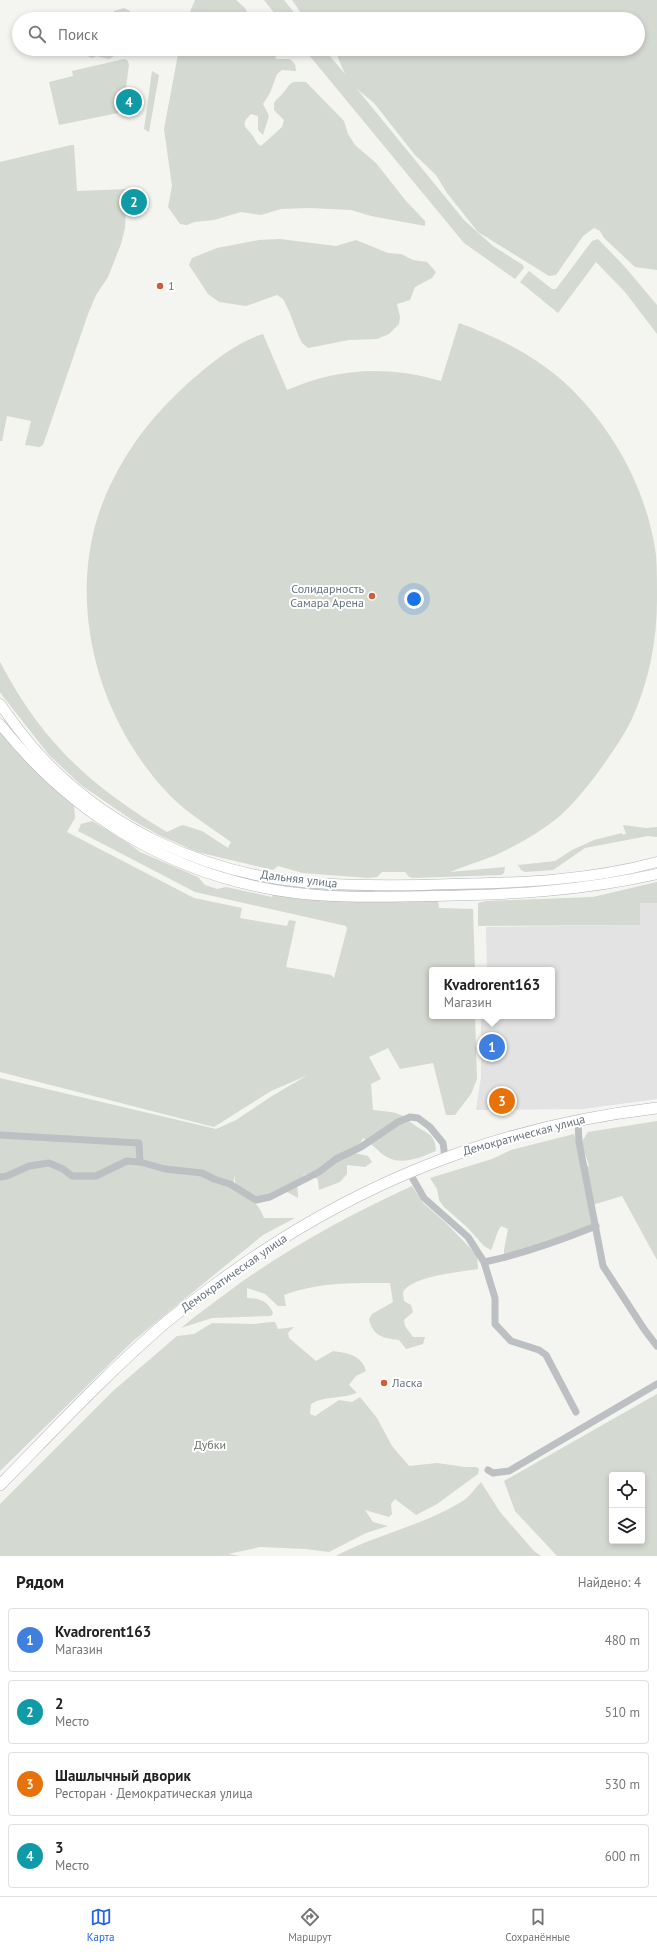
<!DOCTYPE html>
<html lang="ru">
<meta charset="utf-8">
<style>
:root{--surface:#fff;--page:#f6f6f6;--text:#222;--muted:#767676;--line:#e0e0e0;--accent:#2563eb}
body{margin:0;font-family:"PT Sans",sans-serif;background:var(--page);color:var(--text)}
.controls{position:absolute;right:12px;bottom:12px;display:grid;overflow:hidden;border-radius:4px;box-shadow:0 2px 6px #0003}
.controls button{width:36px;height:36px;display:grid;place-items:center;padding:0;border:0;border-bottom:1px solid var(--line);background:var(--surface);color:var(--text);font:20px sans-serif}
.you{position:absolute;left:414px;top:599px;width:14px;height:14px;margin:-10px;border:3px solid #fff;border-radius:50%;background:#1a73e8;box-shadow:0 0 0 6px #1a73e833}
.badge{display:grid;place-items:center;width:26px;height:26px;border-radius:50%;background:var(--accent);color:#fff;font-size:13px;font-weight:700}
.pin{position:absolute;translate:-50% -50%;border:2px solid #fff;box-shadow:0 1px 4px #0006}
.popup{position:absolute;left:429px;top:967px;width:126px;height:52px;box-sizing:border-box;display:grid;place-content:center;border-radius:4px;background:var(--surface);filter:drop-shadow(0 1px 3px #0005);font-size:13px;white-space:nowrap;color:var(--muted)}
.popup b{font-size:15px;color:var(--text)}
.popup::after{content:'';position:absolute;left:50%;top:100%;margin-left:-8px;border:8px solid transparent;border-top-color:var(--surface)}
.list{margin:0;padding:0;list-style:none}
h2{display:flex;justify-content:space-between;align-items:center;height:52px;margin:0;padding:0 16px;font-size:17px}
h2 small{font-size:13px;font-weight:400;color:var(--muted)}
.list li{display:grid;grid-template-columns:26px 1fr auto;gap:12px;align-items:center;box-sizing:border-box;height:64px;margin:0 8px 8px;padding:0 8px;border:1px solid var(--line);border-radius:4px}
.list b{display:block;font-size:15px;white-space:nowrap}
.list p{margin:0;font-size:13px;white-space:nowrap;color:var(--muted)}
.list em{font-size:13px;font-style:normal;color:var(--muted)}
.icon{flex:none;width:22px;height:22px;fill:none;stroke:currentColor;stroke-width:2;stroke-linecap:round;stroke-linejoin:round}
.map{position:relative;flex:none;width:657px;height:1556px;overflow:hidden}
.search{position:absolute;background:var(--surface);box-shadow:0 2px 6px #0003;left:12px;right:12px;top:12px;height:44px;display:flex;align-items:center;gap:10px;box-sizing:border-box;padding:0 14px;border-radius:22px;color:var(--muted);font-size:15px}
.sheet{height:340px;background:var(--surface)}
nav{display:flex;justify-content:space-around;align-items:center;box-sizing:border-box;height:56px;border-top:1px solid var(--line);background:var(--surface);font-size:11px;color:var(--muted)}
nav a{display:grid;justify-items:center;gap:2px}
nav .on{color:var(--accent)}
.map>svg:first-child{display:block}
.built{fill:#e2e3e2}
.green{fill:#d4d9d1;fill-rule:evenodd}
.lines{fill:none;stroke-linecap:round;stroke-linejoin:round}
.secondary-casing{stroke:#b1b5b9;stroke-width:11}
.primary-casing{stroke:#b0b4b7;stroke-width:12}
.minor{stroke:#bcc0c2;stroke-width:7}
.secondary{stroke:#fff;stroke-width:10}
.primary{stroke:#fff;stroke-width:11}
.poi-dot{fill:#cb5e3b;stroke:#fff;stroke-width:1.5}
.labels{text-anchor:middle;stroke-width:4;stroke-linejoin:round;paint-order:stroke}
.poi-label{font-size:12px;fill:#67747e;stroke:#fff;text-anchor:start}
.street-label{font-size:12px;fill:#67747e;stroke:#fff}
.park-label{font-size:12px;fill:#697665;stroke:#fff}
</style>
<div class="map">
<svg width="657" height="1556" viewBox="0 0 657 1556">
<rect width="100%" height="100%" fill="#f4f4f1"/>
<polygon class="built" points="640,903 657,903 657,1099 583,1109 476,1110 481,1077 481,1016 552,1016 552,970 487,970 486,927 640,925"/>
<g class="green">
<polygon points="195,0 236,0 245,8 251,19 187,19"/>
<polygon points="264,0 284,0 299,19 279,19"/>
<polygon points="292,0 657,0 657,270 635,267 604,238 600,231 594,228 583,236 556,275 549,276 478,232 447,193 436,175 415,155 374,103 357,89 464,220 493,246 523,265 524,268 515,279 464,243 304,49 324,49 345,74 338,58 338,49 638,49 638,19 305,19"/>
<polygon points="124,8 130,11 130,19 111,19 114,11"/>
<polygon points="95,49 125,49 109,59 96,56 93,58 88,57"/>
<path d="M179,49h95l2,10h14l5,5 1,7 -14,-1 -5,4 -7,19 -7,11 6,12 -6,19 -5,-5v-14l-7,-2c-12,12 -5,12 2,22 3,5 3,7 8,10l21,-19 2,-7 -10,-10v-7c2,-4 6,-6 9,-10 9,-11 6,-12 23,-11l38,39 4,13 7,11 21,18 30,38 19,20v5l-54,-10 -20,-6 -42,-2 -28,1 -20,6 -20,-3 -27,8 -20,2 -7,3 -7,-1 -12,-17 4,-21 -8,-57z"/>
<polygon points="124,59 127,60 129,64 123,112 59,125 49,82 73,76 72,71"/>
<polygon points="152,71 159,75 149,132 144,129"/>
<polygon points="71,145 74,145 77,191 127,189 125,228 121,244 108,277 96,295 88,314 43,445 39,447 25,445 31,421 7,416 2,441 0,441 0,162"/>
<polygon points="280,239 336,246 356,240 388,253 401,254 413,260 427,262 436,272 432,278 415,287 410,300 397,304 400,317 399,324 389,334 377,339 349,340 308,348 302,343 299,337 289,311 283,299 277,295 246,306 219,302 208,294 189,265 192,258 217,248 259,240"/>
<polygon points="598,239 625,267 657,305 657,334 625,292 596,262 558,313 520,282 529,271 552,289 556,289 592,241"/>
<path d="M459,323c44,16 89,39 121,75 40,43 68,98 76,157 1,14 1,29 1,44 0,42 -8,83 -26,122 -7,14 -16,27 -25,40 -13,19 -28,38 -45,54 -15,13 -35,25 -53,34 -18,10 -39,15 -58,23l55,-5 -1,6 -3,2 -88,3 -4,-1 -4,-5h-23l-5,5 -9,1 -65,-5 -25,-7 -5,4 -76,-18 -38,-17 -27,-15 -51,-35 -32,-30 -47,-60 -2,-3v-30c42,80 90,124 167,170l15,-7 4,1 16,5 26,17 3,-6c-25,-18 -48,-31 -69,-55 -61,-69 -91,-170 -67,-261 12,-43 37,-85 67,-117 24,-26 67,-65 101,-75l24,56c49,-22 102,-25 154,-9z"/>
<path d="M0,730l74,76 1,12 -8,14 127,66 48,10 -2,10 47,8 2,-6 7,1 -10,46 45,8 3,3 13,-49 -1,-3 -151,-34 -117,-61 3,-7 11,-3 36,22 12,9 58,25 7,8 12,4 9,-2 46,10 1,-4 165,6 1,9 34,1 2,61h-43v46h43l2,63 -6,15 -16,21h-9l-13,-52 -33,6 -12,-21 -19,9 12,22 -10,5 2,26c8,1 20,1 28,5 4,2 8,6 12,9 13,10 22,8 23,27 -14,6 -34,15 -49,6 -9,-5 -15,-14 -24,-19l-3,6 -15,7 23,5 4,6 -7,5 -18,-2v9l-7,8 -21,8 -1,-10 -7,-7 -7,2 -7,7 1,16 -16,-9 -16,9 -14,-3 -16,-9 -2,-11v7l-17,-4c18,11 40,19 47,40h31l-32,17 -130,106 -133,130v-393l216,51 20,-9 36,-24 36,-21 -37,16 -57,36 -214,-55z"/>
<polygon points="623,825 646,828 657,827 657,837 648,836 585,848 553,870 525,872 521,870 517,863 519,865 555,861 572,850 594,840 622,833 623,835 626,834"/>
<polygon points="190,859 285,883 338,890 375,890 375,894 321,892 293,888 239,878 188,862"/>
<polygon points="657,882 657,903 640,903 640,925 478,926 478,903 486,901 593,897"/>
<polygon points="501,888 501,892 415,893 415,890"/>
<path d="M657,1121v139l-35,-64 -33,10 4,19 -10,5 -79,25v-5l4,-21 -7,-3c-5,7 -6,16 -10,24l-7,-4 -17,-19 -23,-20 -5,-7 -2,-11 -7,-11 62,-19 19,-9 63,-16 11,35 4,-4 -8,-22 7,-11z"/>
<path d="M412,1186l11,17 23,20 26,27 5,7 1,12c-18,3 -66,7 -75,23l1,9 7,4 2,7 -9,8 1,6 8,11h12l-2,7 -17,5 -7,-9c-17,-2 -26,-4 -30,-21l3,-5 21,-12 -3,-19c-37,0 -72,-1 -106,12l2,11h-8l-13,-12 -18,-6v10c13,0 21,3 26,15l-2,3 -59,2 -31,10c16,-14 34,-26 51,-39 56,-41 117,-74 180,-103z"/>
<path d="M271,1322h4l3,7 16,-2 -6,6 1,5 27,23 17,-10c14,2 29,4 33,20l-10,5 -7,9 8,8c-16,6 -34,3 -46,11l-1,10 5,2 24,-16 13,2 8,-5 17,21 15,28 17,20 28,-3 28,4h11l3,2 -1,5 -41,30 -21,11 -21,-16 -4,5 1,10 -3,3 -24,-7 8,12 15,4 -22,7 -37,19 -23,-3 -46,-2 -32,7 12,2h-240v-52l113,-113 64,-55 17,-2 18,-11 41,1z"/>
<path d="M657,1394v162h-100l-42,-45 -11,-30zM612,1475h30v66h-30z"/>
<path d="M481,1482l19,30 34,39 7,5h-205c39,-21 88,-31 125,-54 8,-4 14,-14 20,-20z"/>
</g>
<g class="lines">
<g class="secondary-casing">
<g id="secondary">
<path d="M0,704c12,17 25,35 40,51 67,73 163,117 261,127 50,4 101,4 152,2 68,-1 138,-4 204,-22"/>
<path d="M0,724c70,88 164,147 275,166 52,9 105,7 158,6 76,-1 149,-5 224,-22"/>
</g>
</g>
<g class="primary-casing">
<path id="primary" d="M0,1485c54,-55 106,-111 164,-161 18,-15 37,-29 56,-43 132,-97 274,-154 437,-173"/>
</g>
<g class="minor">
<polyline points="578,1121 579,1142 603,1266 644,1329 657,1346"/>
<polyline points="0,1135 139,1143 140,1162 165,1169 202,1173 214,1179 230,1184 256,1200 270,1197 319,1172 336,1159 361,1147 398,1122 410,1117 418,1118 430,1127 443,1143 445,1157"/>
<polyline points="409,1172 424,1198 468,1237 484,1262 495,1298 495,1324 511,1341 539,1350 546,1355 576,1412"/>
<polyline points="0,1177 7,1176 29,1166 49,1163 63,1169 72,1176 96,1176 127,1161 140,1162"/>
<path d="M484,1262c39,-8 75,-21 112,-36"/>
<polyline points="488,1470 493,1473 509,1471 657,1384"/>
</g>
<use href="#secondary" class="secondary"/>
<use href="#primary" class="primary"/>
</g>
<g class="poi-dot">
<circle cx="160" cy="286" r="4"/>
<circle cx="372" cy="596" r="4"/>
<circle cx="384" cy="1383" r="4"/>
</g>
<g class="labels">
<g class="poi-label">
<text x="168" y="290">1</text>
<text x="364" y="593" text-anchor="end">Солидарность<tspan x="364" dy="14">Самара Арена</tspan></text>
<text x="392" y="1387">Ласка</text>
</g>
<g class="street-label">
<text transform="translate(299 879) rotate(7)" y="4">Дальняя улица</text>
<text transform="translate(524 1135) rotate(-15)" y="4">Демократическая улица</text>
<text transform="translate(234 1273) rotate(-35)" y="4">Демократическая улица</text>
</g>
<g class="park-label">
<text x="210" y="1449">Дубки</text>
</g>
</g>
</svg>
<div class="controls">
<button><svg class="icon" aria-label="locate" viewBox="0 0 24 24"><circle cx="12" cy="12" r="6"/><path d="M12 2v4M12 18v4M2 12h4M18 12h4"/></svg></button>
<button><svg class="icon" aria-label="layers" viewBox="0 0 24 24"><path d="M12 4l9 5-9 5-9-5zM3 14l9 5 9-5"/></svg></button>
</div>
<div class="you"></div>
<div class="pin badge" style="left:492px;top:1047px;background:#3f7fe0">1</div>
<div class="popup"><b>Kvadrorent163</b>Магазин</div>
<div class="pin badge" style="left:134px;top:202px;background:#0f9aa8">2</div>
<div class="pin badge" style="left:502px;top:1101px;background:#e8710a">3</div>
<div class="pin badge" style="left:129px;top:102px;background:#0f9aa8">4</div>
<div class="search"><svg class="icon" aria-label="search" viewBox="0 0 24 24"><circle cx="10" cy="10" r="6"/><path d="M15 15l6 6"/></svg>Поиск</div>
</div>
<section class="sheet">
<h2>Рядом<small>Найдено: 4</small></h2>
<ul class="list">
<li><span class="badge" style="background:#3f7fe0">1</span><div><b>Kvadrorent163</b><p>Магазин</p></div><em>480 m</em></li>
<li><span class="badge" style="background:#0f9aa8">2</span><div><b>2</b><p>Место</p></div><em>510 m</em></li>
<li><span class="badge" style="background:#e8710a">3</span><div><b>Шашлычный дворик</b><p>Ресторан · Демократическая улица</p></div><em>530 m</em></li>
<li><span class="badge" style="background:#0f9aa8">4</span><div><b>3</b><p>Место</p></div><em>600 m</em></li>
</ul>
</section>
<nav>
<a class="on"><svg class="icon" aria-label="map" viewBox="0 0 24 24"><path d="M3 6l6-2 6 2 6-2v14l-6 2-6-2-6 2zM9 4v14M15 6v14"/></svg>Карта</a>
<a><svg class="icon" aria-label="directions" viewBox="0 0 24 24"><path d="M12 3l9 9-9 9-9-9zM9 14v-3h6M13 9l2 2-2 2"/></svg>Маршрут</a>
<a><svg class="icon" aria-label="saved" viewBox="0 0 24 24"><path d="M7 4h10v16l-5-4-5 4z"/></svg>Сохранённые</a>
</nav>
